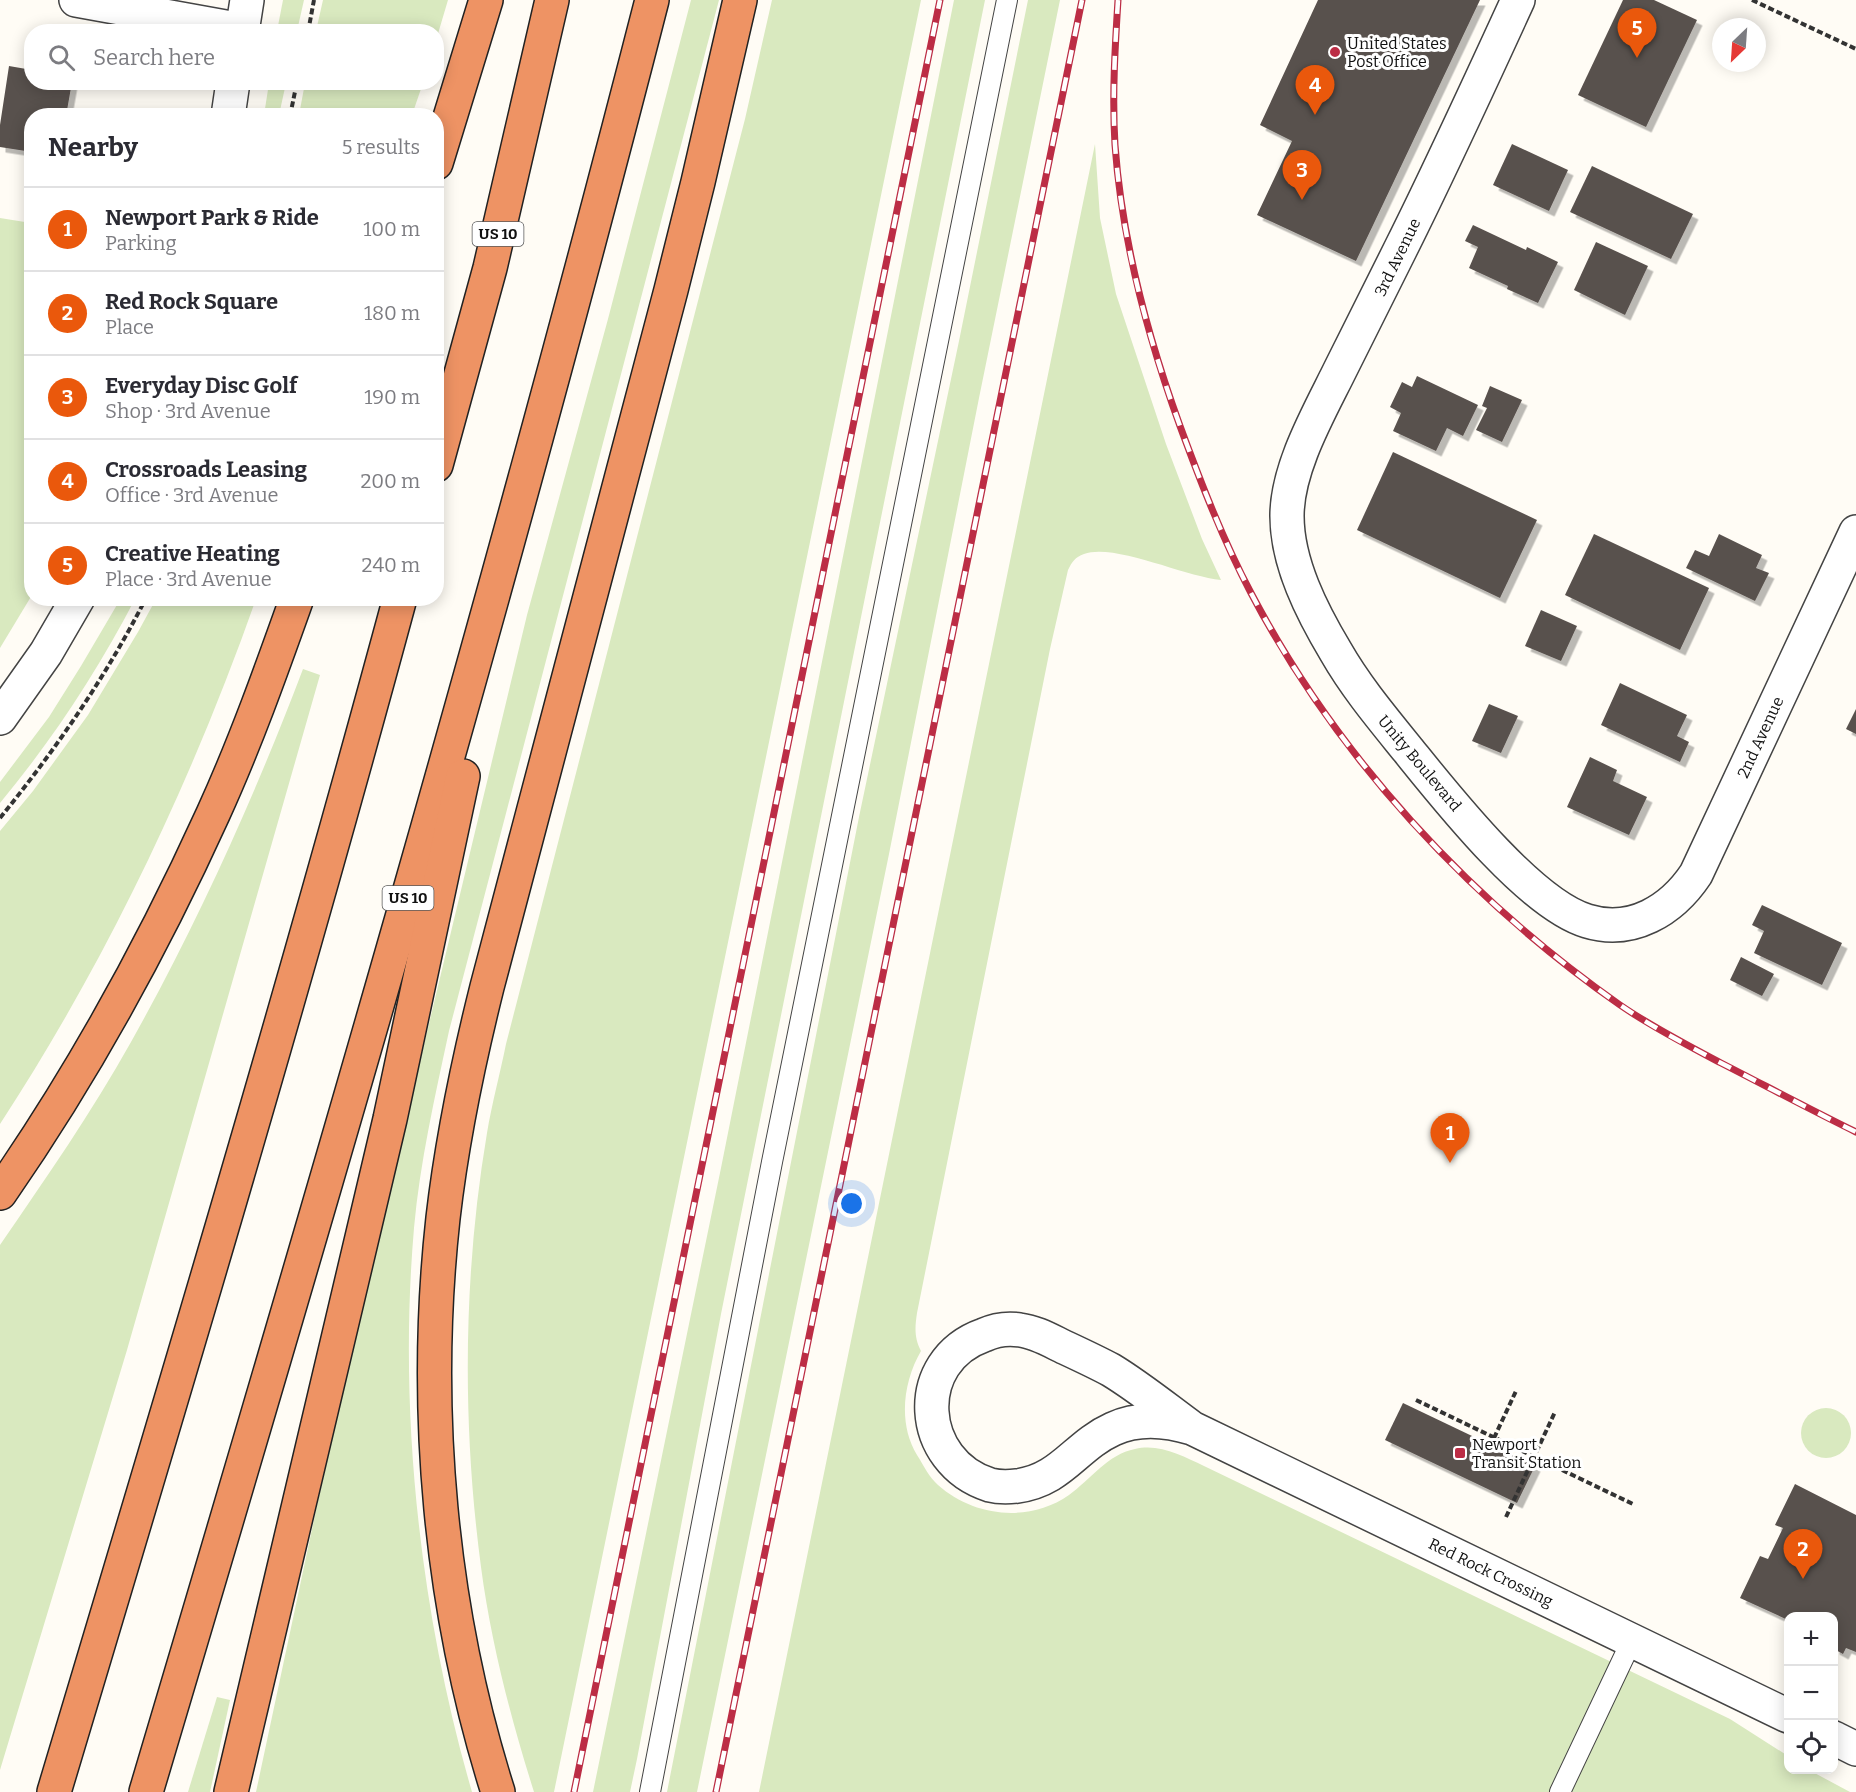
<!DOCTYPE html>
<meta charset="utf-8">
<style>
:root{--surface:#fff;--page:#f7f7f7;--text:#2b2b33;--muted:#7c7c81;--line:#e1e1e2;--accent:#ea580c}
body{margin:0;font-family:Bitter,serif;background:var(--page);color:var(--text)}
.controls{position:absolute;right:18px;bottom:18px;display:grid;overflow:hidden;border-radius:12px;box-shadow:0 3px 15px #0003}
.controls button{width:54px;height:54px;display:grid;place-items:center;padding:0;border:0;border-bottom:2px solid var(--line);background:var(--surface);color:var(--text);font:30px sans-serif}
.compass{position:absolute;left:1712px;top:18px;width:54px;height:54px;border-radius:50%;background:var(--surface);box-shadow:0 3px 15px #0003;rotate:205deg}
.you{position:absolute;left:852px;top:1204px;width:21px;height:21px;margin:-15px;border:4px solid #fff;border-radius:50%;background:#1a73e8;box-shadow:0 0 0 9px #1a73e833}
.badge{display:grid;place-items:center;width:39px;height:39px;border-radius:50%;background:var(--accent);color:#fff;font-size:20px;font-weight:700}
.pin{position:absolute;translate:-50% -50px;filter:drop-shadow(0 2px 3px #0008)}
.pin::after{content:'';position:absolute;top:32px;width:21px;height:18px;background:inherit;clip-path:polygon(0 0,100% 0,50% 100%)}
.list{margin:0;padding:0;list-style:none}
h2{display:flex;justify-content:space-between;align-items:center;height:78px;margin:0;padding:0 24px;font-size:26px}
h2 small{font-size:20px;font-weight:400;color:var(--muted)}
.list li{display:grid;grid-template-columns:39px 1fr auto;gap:18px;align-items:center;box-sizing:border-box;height:84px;padding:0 24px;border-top:2px solid var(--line)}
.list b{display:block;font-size:22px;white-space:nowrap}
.list p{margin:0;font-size:20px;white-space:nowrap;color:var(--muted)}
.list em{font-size:20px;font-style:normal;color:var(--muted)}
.icon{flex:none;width:33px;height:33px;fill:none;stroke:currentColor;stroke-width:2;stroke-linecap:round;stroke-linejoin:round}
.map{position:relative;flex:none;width:1856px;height:1792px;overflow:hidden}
.search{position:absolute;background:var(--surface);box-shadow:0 3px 15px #0003;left:24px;top:24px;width:420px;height:66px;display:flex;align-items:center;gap:15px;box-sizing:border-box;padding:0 21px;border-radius:24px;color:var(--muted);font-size:22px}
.panel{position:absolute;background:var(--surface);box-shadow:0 3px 15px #0003;left:24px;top:108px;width:420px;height:498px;border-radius:24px}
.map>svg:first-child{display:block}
.green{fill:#d9e9bf}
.building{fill:#59514d;filter:url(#shadow)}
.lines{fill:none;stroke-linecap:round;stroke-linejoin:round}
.service-casing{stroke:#444;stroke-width:22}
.minor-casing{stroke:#444;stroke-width:36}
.tertiary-casing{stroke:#444;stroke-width:36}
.motorway-casing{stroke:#222;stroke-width:36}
.path{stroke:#333;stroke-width:4;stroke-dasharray:6 3;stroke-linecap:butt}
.service{stroke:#fff;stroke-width:20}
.minor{stroke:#fff;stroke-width:33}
.tertiary{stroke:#fff;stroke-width:33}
.motorway{stroke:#ee9364;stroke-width:33}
.rail-casing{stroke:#bc2d45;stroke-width:7}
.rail{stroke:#fff;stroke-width:4.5;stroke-dasharray:14;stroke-linecap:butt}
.poi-dot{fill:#bc2d45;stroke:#fff;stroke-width:2}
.labels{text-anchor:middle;stroke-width:6;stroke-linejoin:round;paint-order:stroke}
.shield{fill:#fff;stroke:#585858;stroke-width:1.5}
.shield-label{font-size:15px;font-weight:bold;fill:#111}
.poi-label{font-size:16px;fill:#111;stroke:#fff;text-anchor:start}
.street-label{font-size:16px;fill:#111;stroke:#fff}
</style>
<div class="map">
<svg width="1856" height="1792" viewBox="0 0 1856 1792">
<defs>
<filter id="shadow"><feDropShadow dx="5.5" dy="5.5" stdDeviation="0" flood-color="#0004"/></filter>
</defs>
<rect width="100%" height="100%" fill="#fffcf5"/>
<g class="green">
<polygon points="283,0 304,0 297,31 277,31"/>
<polygon points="323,0 448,0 437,37 436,32 316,31"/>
<path d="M691,0h28l-270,1031c-14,65 -29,131 -35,197 -16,185 6,385 58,564h-216l62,-291 74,-323 135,-563 81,-296z"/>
<path d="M772,0h149l-367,1792h-20c-23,-73 -43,-149 -53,-225 -19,-143 -18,-292 6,-434 5,-30 13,-59 19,-89l239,-925z"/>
<polygon points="954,0 985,0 721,1314 637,1759 630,1792 593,1792 721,1168"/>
<polygon points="1028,0 1060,0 979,398 889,854 697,1792 667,1792 859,817 959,341"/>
<polygon points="269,83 286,83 279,115 264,115"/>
<polygon points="305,83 305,82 423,83 412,115 299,115"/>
<path d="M1095,144l5,74 16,76 50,150 36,95 19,41c-36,-3 -106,-37 -137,-26 -9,3 -12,8 -16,16l-18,79 -133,664c-2,14 -3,25 4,38 -18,31 -23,73 -4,104 7,11 12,22 21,30 36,32 91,38 131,10 21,-15 39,-41 66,-46 24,-6 48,7 69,17l526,253 58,37v14h21l41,22h-1091z"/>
<polygon points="0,218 31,223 32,595 0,648"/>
<path d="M121,598l14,1c-38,73 -82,140 -135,204v-21l49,-65 32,-51z"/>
<path d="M156,599h100c-65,184 -149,361 -256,525v-293l33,-40 55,-76 50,-83z"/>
<path d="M303,669l17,6 -193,675 -127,420v-525c46,-67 92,-133 131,-203 67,-120 123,-244 172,-373z"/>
<circle cx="1826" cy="1433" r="25"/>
<polygon points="217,1697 230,1700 210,1792 188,1792"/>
</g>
<g class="building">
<polygon points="1318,0 1480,0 1356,261 1257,215 1292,141 1260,125"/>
<polygon points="1623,0 1654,0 1697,20 1646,127 1578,95"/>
<polygon points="9,66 32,70 32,82 72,82 66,116 32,116 32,152 0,147 0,125"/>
<polygon points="1512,144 1568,170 1549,211 1493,185"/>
<polygon points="1592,166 1693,214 1671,259 1570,212"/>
<polygon points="1473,225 1526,250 1527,247 1558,262 1538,303 1507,289 1508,286 1469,268 1478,247 1465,241"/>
<polygon points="1596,242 1648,266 1625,315 1574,290"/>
<polygon points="1417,376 1478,405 1463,436 1447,428 1436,451 1393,431 1401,413 1390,407 1402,382 1412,387"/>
<polygon points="1490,386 1522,400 1502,442 1476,430 1487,408 1482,406"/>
<polygon points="1393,452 1537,520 1500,598 1357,530"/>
<polygon points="1594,534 1709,588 1680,650 1565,595"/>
<polygon points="1719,534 1762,555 1756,568 1769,573 1755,601 1686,568 1695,550 1709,556"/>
<polygon points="1541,610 1577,626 1561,661 1525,646"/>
<polygon points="1620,683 1687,715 1677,736 1689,742 1680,762 1601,725"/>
<polygon points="1489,704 1518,716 1501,753 1472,741"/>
<polygon points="1856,709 1856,734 1846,729"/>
<polygon points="1590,757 1617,770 1613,781 1647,797 1629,835 1567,807"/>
<polygon points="1762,905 1842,943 1822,985 1754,953 1764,931 1752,925"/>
<polygon points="1741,957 1774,974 1762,996 1730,980"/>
<polygon points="1403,1403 1535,1466 1517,1503 1385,1440"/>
<polygon points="1795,1484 1856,1515 1856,1652 1846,1648 1843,1654 1834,1649 1834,1616 1788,1616 1788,1620 1740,1598 1760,1556 1768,1559 1783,1528 1775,1525"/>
</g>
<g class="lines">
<g class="service-casing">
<g id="service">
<polyline points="650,1792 772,1162 1007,0"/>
<polyline points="1560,1792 1632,1640"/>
</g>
</g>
<g class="minor-casing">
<g id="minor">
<polyline points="76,0 242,30"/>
<path d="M1518,0c-38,83 -76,166 -117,248 -20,40 -40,80 -60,120 -21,43 -54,99 -54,148 0,47 25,96 49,136 20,35 47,67 72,98 38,47 122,154 179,171 45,14 85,-11 109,-47l160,-342"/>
<path d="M1192,1428c-26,-19 -53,-41 -81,-58 -15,-8 -30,-15 -45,-22 -15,-7 -30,-16 -46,-18 -13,-2 -25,0 -36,5 -74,26 -67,127 6,150 8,2 18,2 27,1 45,-6 58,-40 96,-57 26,-12 53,-9 79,-1l596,288"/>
<polyline points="1834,1738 1856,1749"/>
</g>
</g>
<g class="tertiary-casing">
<g id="tertiary">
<polyline points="242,32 247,0"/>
<polyline points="228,116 233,82"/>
<polyline points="0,718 46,653 78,598"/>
</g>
</g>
<g class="motorway-casing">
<g id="motorway">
<polyline points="436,163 486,0"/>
<polyline points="436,465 490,268 552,0"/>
<path d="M0,1193c82,-118 153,-247 213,-379 32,-70 58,-143 84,-216"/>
<path d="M54,1792c119,-397 238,-794 346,-1194"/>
<path d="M146,1792c177,-595 352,-1191 506,-1792"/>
<polyline points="231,1792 390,1119 463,776"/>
<path d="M498,1792c-58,-183 -76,-383 -55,-574 9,-78 25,-155 44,-231l184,-697 27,-108 42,-182"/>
</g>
</g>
<g class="path">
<polyline points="1752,0 1856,49"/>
<polyline points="308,32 314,0"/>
<polyline points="290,116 297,82"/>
<path d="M0,818c56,-69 106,-141 146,-220"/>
<polyline points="1416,1400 1635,1505"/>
<polyline points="1494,1438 1516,1391"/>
<polyline points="1506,1517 1555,1412"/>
</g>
<use href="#service" class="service"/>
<use href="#minor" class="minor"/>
<use href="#tertiary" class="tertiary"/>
<use href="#motorway" class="motorway"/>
<g class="rail-casing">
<g id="rail">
<path d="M1118,0c-3,48 -6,96 -3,145 7,97 32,190 65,281 21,57 43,114 71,167 86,164 218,306 369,412 32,22 67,40 101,58 45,23 90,47 135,69"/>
<polyline points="574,1792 940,0"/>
<polyline points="716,1792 1082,0"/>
</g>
</g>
<use href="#rail" class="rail"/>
</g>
<g class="poi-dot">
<circle cx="1335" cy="52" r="6"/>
<rect x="1454" y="1447" width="12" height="12" rx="3"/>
</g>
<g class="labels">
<g class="shield">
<rect x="472.5" y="222" width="51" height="24" rx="4.5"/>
<rect x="382.5" y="886" width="51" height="24" rx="4.5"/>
</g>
<g class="shield-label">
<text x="498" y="239">US 10</text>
<text x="408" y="903">US 10</text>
</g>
<g class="poi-label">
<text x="1347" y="49">United States<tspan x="1347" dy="18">Post Office</tspan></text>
<text x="1472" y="1450">Newport<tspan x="1472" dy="18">Transit Station</tspan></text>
</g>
<g class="street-label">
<text transform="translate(1397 257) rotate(-64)" y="6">3rd Avenue</text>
<text transform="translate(1760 737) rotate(-65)" y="6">2nd Avenue</text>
<text transform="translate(1420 763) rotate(50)" y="6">Unity Boulevard</text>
<text transform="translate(1491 1572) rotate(26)" y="6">Red Rock Crossing</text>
</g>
</g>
</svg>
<div class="controls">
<button>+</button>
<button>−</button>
<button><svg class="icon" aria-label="locate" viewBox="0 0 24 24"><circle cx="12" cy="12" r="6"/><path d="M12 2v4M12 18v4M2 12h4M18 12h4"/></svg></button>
</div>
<svg class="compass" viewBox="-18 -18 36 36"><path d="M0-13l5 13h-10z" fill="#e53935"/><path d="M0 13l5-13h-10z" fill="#7c7c81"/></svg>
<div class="you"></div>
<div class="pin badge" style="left:1450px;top:1163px">1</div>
<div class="pin badge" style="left:1803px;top:1579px">2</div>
<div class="pin badge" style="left:1302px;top:200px">3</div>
<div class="pin badge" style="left:1315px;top:115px">4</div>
<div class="pin badge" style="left:1637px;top:58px">5</div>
<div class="search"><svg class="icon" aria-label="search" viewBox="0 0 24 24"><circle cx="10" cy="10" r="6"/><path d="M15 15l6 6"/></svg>Search here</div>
<section class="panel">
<h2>Nearby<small>5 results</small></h2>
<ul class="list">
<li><span class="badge">1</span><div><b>Newport Park &amp; Ride</b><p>Parking</p></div><em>100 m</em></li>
<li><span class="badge">2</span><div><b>Red Rock Square</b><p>Place</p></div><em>180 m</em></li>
<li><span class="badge">3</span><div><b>Everyday Disc Golf</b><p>Shop · 3rd Avenue</p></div><em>190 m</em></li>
<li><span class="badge">4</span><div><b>Crossroads Leasing</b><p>Office · 3rd Avenue</p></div><em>200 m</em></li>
<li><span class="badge">5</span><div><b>Creative Heating</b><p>Place · 3rd Avenue</p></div><em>240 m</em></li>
</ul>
</section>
</div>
